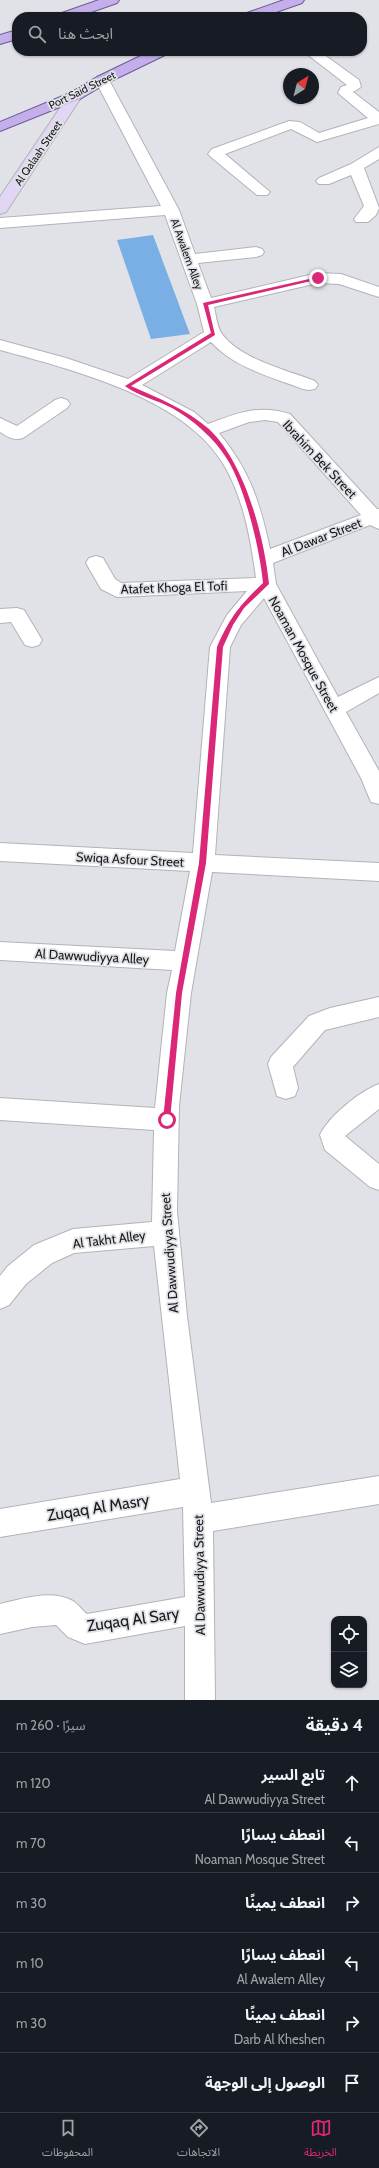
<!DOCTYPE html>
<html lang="ar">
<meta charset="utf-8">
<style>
:root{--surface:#171b24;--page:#20242c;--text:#f1f3f6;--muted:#9ea1a6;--line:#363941;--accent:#db2777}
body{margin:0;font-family:Cabin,"Noto Sans Arabic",sans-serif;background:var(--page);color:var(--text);direction:rtl}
.controls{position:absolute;right:12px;bottom:12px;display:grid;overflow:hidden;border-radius:8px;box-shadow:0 1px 3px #0004}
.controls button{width:36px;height:36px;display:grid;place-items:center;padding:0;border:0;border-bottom:1px solid var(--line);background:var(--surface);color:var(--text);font:20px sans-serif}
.compass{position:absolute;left:283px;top:68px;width:36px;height:36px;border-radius:50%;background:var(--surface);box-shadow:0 1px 3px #0004;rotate:36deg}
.stop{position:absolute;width:12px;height:12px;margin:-9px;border:3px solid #db2777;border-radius:50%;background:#fff}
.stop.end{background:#db2777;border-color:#fff;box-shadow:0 1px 4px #0008}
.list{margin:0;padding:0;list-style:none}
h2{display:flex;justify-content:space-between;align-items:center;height:52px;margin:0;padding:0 16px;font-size:17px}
h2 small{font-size:13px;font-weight:400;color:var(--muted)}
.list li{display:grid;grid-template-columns:26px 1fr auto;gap:12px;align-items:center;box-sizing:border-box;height:60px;padding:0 16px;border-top:1px solid var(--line)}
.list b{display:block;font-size:15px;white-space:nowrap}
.list p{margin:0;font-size:13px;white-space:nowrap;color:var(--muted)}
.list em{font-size:13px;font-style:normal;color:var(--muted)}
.icon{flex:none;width:22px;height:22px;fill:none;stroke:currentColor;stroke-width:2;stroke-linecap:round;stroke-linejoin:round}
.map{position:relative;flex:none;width:379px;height:1700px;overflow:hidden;direction:ltr}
.search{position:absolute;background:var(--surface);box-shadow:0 1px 3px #0004;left:12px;right:12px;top:12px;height:44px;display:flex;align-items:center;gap:10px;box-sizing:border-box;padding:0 14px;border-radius:16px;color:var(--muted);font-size:15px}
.sheet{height:412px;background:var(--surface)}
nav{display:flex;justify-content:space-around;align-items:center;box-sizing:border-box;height:56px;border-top:1px solid var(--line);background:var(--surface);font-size:11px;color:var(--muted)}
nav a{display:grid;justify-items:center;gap:2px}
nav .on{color:var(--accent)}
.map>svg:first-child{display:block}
.building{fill:#79afe4}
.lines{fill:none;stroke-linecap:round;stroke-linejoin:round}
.street-casing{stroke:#b2b3b9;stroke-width:2}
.secondary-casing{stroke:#b2b3b9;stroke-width:2}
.primary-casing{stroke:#6e5899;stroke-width:2}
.street{fill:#fff;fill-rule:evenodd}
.secondary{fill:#e1d7f4;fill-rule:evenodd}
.primary{fill:#c4afea;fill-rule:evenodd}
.route{fill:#db2777}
.labels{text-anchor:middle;stroke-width:3.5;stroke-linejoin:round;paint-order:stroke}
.far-street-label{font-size:11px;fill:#191a1c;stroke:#e0e2e7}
.street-label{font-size:13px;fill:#191a1c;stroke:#e0e2e7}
.near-street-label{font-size:16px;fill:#191a1c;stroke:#e0e2e7}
</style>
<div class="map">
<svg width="379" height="1700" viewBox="0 0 379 1700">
<rect width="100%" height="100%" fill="#e0e2e7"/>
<polygon class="building" points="153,235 190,334 151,339 117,240"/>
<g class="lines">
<g class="street-casing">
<g id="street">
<polygon points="303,51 319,51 359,80 361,87 353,92 379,112 379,124 317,142 291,129 225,154 270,192 267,195 257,195 211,157 208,154 212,149 289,121 300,122 319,133 368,118 338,93 341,87 347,85"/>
<path d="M102,76l5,1 2,3 70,130 16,44 61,-7 6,2 2,3 -2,3 -6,2 -58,6 13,35 107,-25 23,1 38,13v10l-40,-13 -21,-1 -104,24c2,8 3,20 8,27 18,25 65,36 93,47l3,4 -3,4 -6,1 -6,-1c-32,-12 -68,-21 -92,-47l-69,43 52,27 14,12c30,-11 51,-20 82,-10l87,95h2v20l-9,-4 -97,38 3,21 62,113 41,-20v16l-33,19 33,59v33l-8,-2 -10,-24 -97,-180 -23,27 -11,22 -15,208 164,8v18l-167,-9 -21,121 -12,113 -2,105 10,105 24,187 168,-27v28l-166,27 2,169h-30v-74l-100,18 -17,-7 -12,-12 -24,2 -32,7v-30c23,-5 50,-15 73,-3 5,3 9,9 14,13l98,-17 -2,-90 -183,30v-28l180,-30 -26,-233 -80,7 -22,10 -26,21 -17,21 -9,4v-33l8,-10 26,-21 39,-16 79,-7 2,-92 -154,-10v-22l155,10 12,-115 5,-23 -172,-10v-18l175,9 15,-80 -190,-10v-18l193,10 17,-206 17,-32 20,-24 -130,6 -16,-8 -15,-26 3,-5 7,-2 7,2 12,21 6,4 135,-5c-5,-38 -13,-83 -34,-116 -40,-65 -152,-93 -222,-112v-10l66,18 62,21 76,-47 -7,-28 -32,-89 -165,13v-10l161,-12 -66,-126 2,-3zM265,420l13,2 83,93 -91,34c-10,-47 -20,-78 -51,-116l30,-11z"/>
<polygon points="379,147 379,159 364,168 379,208 376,215 368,222 356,222 354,219 364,206 351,175 329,184 319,184 316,181 319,178 351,164"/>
<path d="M61,398l6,2 3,4 -3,4 -44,30c-9,3 -15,-1 -23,-6v-14l17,8 38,-26z"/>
<polygon points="17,608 24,610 42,640 39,645 32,647 25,645 11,622 0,623 0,609"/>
<polygon points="379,997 379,1017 325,1030 293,1067 298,1088 295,1096 286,1099 277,1096 268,1064 271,1057 309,1016 330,1008"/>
<path d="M379,1084v25l-34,27 34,28v26l-9,-3 -45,-37 -5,-15c8,-18 40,-44 59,-51z"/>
</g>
</g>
<g class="secondary-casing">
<polygon id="secondary" points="75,92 80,93 82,96 6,212 0,214 0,197 70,93"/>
</g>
<g class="primary-casing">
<g id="primary">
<polygon points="99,0 119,0 117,3 77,17 57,17 59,14"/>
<polygon points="284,0 304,0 302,3 262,17 242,17 244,14"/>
<polygon points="17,30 17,39 0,44 0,35"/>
<polygon points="151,51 169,51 167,54 107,83 80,99 0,131 0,122 70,93 97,77"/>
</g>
</g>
<use href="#street" class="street"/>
<use href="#secondary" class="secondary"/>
<use href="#primary" class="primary"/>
</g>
<path class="route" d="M318,277l2,2 -112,26 7,30 -84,51c27,12 55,23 78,43 36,34 55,107 60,155l-25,24 -11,17 -10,22 -17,216 -24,130 -12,127 -3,3 -4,-3 13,-127 23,-130 18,-216c13,-30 23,-42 46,-64 -3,-33 -18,-96 -36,-124 -13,-21 -34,-39 -55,-51 -15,-8 -34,-12 -47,-22l86,-53 -8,-30z"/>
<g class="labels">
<g class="far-street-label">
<text transform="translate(82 90) rotate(-26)" y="4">Port Said Street</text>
<text transform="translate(38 153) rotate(-56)" y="4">Al Qalaah Street</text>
<text transform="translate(187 254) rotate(70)" y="4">Al Awalem Alley</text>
</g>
<g class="street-label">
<text transform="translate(320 459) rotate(47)" y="5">Ibrahim Bek Street</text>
<text transform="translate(321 537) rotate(-21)" y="5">Al Dawar Street</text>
<text transform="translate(174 587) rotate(-2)" y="5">Atafet Khoga El Tofi</text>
<text transform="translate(304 654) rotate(61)" y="5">Noaman Mosque Street</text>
<text transform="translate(130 859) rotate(3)" y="5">Swiqa Asfour Street</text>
<text transform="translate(92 956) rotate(3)" y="5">Al Dawwudiyya Alley</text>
<text transform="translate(109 1239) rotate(-7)" y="5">Al Takht Alley</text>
<text transform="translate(169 1253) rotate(-94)" y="5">Al Dawwudiyya Street</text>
<text transform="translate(199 1575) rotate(-91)" y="5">Al Dawwudiyya Street</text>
</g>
<g class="near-street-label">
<text transform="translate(98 1507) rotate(-9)" y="6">Zuqaq Al Masry</text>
<text transform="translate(133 1619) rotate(-8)" y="6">Zuqaq Al Sary</text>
</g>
</g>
</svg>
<div class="controls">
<button><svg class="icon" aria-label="locate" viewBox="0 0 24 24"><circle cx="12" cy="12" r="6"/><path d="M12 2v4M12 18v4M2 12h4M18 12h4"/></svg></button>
<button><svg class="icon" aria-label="layers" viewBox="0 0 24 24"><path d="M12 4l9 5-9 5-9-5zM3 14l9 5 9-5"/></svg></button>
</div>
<svg class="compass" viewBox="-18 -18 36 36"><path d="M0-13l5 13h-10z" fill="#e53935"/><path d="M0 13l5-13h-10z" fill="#9ea1a6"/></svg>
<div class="stop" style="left:167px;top:1120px"></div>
<div class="stop end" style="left:318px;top:278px"></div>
<div class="search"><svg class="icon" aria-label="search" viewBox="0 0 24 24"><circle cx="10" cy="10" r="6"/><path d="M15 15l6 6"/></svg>ابحث هنا</div>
</div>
<section class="sheet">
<h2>4 دقيقة<small>سيرًا · 260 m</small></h2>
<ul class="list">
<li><svg class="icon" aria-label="ahead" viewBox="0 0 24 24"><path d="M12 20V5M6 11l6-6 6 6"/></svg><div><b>تابع السير</b><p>Al Dawwudiyya Street</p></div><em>120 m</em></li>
<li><svg class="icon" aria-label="left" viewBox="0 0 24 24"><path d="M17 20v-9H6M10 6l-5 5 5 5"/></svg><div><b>انعطف يسارًا</b><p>Noaman Mosque Street</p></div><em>70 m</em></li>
<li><svg class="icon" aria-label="right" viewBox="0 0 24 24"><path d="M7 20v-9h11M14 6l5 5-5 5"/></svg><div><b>انعطف يمينًا</b></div><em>30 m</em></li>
<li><svg class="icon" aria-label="left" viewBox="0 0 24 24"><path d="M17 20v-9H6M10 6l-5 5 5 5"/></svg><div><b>انعطف يسارًا</b><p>Al Awalem Alley</p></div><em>10 m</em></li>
<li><svg class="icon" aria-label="right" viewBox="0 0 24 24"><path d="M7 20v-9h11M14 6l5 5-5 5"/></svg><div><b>انعطف يمينًا</b><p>Darb Al Kheshen</p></div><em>30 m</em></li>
<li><svg class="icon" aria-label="arrive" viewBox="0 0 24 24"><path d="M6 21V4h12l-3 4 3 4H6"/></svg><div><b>الوصول إلى الوجهة</b></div></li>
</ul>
</section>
<nav>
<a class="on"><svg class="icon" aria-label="map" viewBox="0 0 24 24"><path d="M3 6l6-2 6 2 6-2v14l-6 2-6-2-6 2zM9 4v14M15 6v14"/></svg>الخريطة</a>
<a><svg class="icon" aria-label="directions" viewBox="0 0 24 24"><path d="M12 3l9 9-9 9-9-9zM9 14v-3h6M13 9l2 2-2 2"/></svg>الاتجاهات</a>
<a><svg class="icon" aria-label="saved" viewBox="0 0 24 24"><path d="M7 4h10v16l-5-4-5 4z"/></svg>المحفوظات</a>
</nav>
